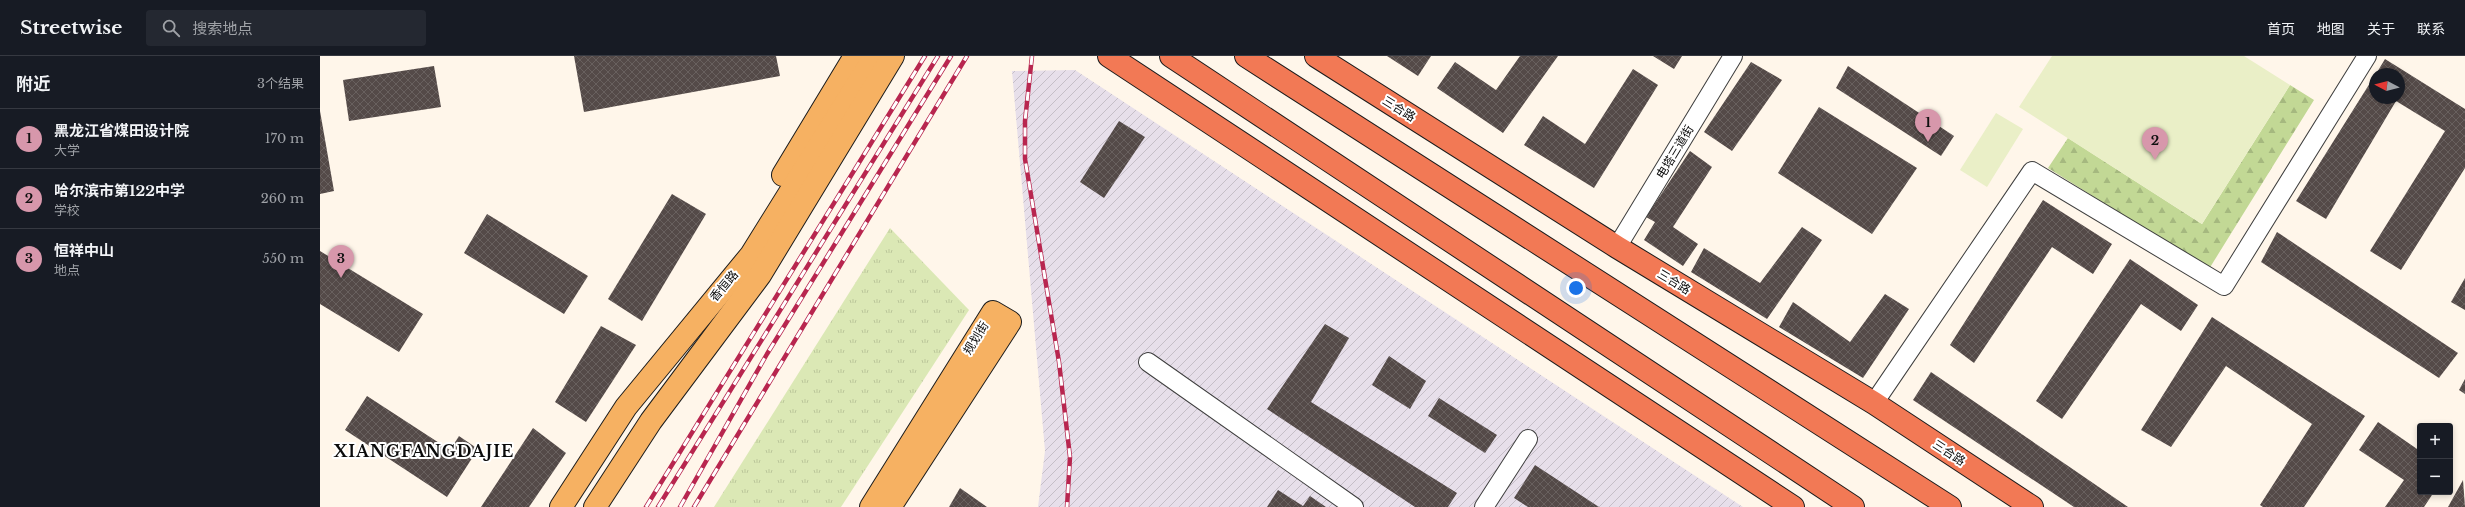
<!DOCTYPE html>
<html lang="zh">
<meta charset="utf-8">
<style>
:root{--surface:#171b24;--page:#242831;--text:#f1f3f6;--muted:#9ea1a6;--line:#363941;--accent:#d797ab}
body{margin:0;font-family:"Libre Baskerville","Noto Sans SC",serif;background:var(--page);color:var(--text)}
.controls{position:absolute;right:12px;bottom:12px;display:grid;overflow:hidden;border-radius:4px;box-shadow:0 2px 6px #0003}
.controls button{width:36px;height:36px;display:grid;place-items:center;padding:0;border:0;border-bottom:1px solid var(--line);background:var(--surface);color:var(--text);font:20px sans-serif}
.compass{position:absolute;left:2049px;top:12px;width:36px;height:36px;border-radius:50%;background:var(--surface);box-shadow:0 2px 6px #0003;rotate:277deg}
.you{position:absolute;left:1256px;top:232px;width:14px;height:14px;margin:-10px;border:3px solid #fff;border-radius:50%;background:#1a73e8;box-shadow:0 0 0 6px #1a73e833}
.badge{display:grid;place-items:center;width:26px;height:26px;border-radius:50%;background:var(--accent);color:#111;font-size:13px;font-weight:700}
.pin{position:absolute;translate:-50% -33px;filter:drop-shadow(0 1px 2px #0008)}
.pin::after{content:'';position:absolute;top:21px;width:14px;height:12px;background:inherit;clip-path:polygon(0 0,100% 0,50% 100%)}
.list{margin:0;padding:0;list-style:none}
h2{display:flex;justify-content:space-between;align-items:center;height:52px;margin:0;padding:0 16px;font-size:17px}
h2 small{font-size:13px;font-weight:400;color:var(--muted)}
.list li{display:grid;grid-template-columns:26px 1fr auto;gap:12px;align-items:center;box-sizing:border-box;height:60px;padding:0 16px;border-top:1px solid var(--line)}
.list b{display:block;font-size:15px;white-space:nowrap}
.list p{margin:0;font-size:13px;white-space:nowrap;color:var(--muted)}
.list em{font-size:13px;font-style:normal;color:var(--muted)}
.icon{flex:none;width:22px;height:22px;fill:none;stroke:currentColor;stroke-width:2;stroke-linecap:round;stroke-linejoin:round}
.map{position:relative;flex:none;width:2145px;height:451px;overflow:hidden}
header{display:flex;align-items:center;gap:24px;box-sizing:border-box;height:56px;padding:0 20px;background:var(--surface);border-bottom:1px solid var(--line)}
header strong{font-size:19px}
nav{display:flex;gap:22px;margin-inline-start:auto;font-size:14px}
.search{width:280px;height:36px;background:var(--page);display:flex;align-items:center;gap:10px;box-sizing:border-box;padding:0 14px;border-radius:4px;color:var(--muted);font-size:15px}
main{display:flex}
aside{flex:1;background:var(--surface)}
.map>svg:first-child{display:block}
.industrial{fill:url(#industrial-furrows)}
.grass{fill:url(#grass-tufts)}
.forest{fill:url(#forest-firs)}
.pitch{fill:#eaefc7}
.building{fill:url(#building-cross-hatch)}
.lines{fill:none;stroke-linecap:round;stroke-linejoin:round}
.minor-casing{stroke:#3e3e3e;stroke-width:20}
.major-casing{stroke:#1c1c1c;stroke-width:24}
.highway-casing{stroke:#1c1c1c;stroke-width:24}
.minor{stroke:#fff;stroke-width:18}
.major{stroke:#f6b162;stroke-width:22}
.highway{stroke:#f27955;stroke-width:22}
.rail-casing{stroke:#b8264f;stroke-width:4.5}
.rail{stroke:#fff;stroke-width:3;stroke-dasharray:9;stroke-linecap:butt}
.labels{text-anchor:middle;stroke-width:4;stroke-linejoin:round;paint-order:stroke}
.street-label{font-size:12px;fill:#0b0b0b;stroke:#fff}
.district-label{font-size:16px;font-weight:bold;letter-spacing:1px;fill:#0b0b0b;stroke:#fff}
</style>
<header>
<strong>Streetwise</strong>
<div class="search"><svg class="icon" aria-label="search" viewBox="0 0 24 24"><circle cx="10" cy="10" r="6"/><path d="M15 15l6 6"/></svg>搜索地点</div>
<nav><a>首页</a><a>地图</a><a>关于</a><a>联系</a></nav>
</header>
<main>
<aside>
<h2>附近<small>3个结果</small></h2>
<ul class="list">
<li><span class="badge">1</span><div><b>黑龙江省煤田设计院</b><p>大学</p></div><em>170 m</em></li>
<li><span class="badge">2</span><div><b>哈尔滨市第122中学</b><p>学校</p></div><em>260 m</em></li>
<li><span class="badge">3</span><div><b>恒祥中山</b><p>地点</p></div><em>550 m</em></li>
</ul>
</aside>
<div class="map">
<svg width="2145" height="451" viewBox="0 0 2145 451">
<defs>
<pattern id="industrial-furrows" width="10" height="10" patternUnits="userSpaceOnUse"><rect width="10" height="10" fill="#e7dfea"/><path d="M-1 1l2-2M0 10L10 0M9 11l2-2" fill="none" stroke="#c5bec7"/></pattern>
<pattern id="grass-tufts" width="24" height="20" patternUnits="userSpaceOnUse"><rect width="24" height="20" fill="#dbe8b5"/><path d="M3 7l-1-3M5 7V3M7 7l1-3M15 17l-1-3M17 17v-4M19 17l1-3" fill="none" stroke="#bbc69a"/></pattern>
<pattern id="forest-firs" width="22" height="20" patternUnits="userSpaceOnUse"><rect width="22" height="20" fill="#c2d895"/><path d="M5 1l3.5 6h-7zM16 11l3.5 6h-7z" fill="#a5b87f"/></pattern>
<pattern id="building-cross-hatch" width="8" height="8" patternUnits="userSpaceOnUse"><rect width="8" height="8" fill="#544a48"/><path d="M0 0l8 8M0 8l8-8" fill="none" stroke="#68605e"/></pattern>
</defs>
<rect width="100%" height="100%" fill="#fff6ea"/>
<polygon class="industrial" points="755,14 1288,363 1423,451 718,451 725,395 692,15"/>
<polygon class="grass" points="570,172 649,254 521,451 394,451"/>
<polygon class="forest" points="1970,29 1994,44 1889,213 1728,112 1748,82 1882,168"/>
<g class="pitch">
<polygon points="1732,0 1924,0 1970,29 1882,168 1699,51"/>
<polygon points="1676,57 1703,73 1667,131 1640,114"/>
</g>
<g class="building">
<polygon points="254,0 456,0 460,20 264,56"/>
<polygon points="1067,0 1111,0 1098,20"/>
<polygon points="1200,0 1238,0 1183,77 1117,32 1135,6 1176,34"/>
<polygon points="1333,0 1362,0 1354,13"/>
<polygon points="2065,3 2145,53 2145,112 2081,214 2050,195 2125,75 2076,45 2006,163 1976,145 2055,19 2055,42 2079,42 2079,18 2056,18"/>
<polygon points="1431,6 1462,24 1412,95 1384,76"/>
<polygon points="114,10 121,51 29,65 23,24"/>
<polygon points="1528,10 1634,80 1621,100 1516,32"/>
<polygon points="1313,13 1338,29 1274,132 1204,89 1223,60 1265,88"/>
<polygon points="1499,51 1597,112 1552,178 1458,117"/>
<polygon points="0,55 14,135 0,138"/>
<polygon points="799,65 825,81 784,142 760,126"/>
<polygon points="1370,95 1392,111 1353,171 1378,188 1363,210 1324,184 1335,166 1326,161"/>
<polygon points="352,138 386,158 322,265 288,243"/>
<polygon points="1723,144 1792,188 1773,218 1732,191 1654,307 1630,289"/>
<polygon points="167,158 268,220 244,258 144,197"/>
<polygon points="1482,171 1502,184 1447,263 1371,216 1384,192 1440,227"/>
<polygon points="1957,176 2138,297 2119,322 1941,206"/>
<polygon points="0,195 103,258 79,296 0,248"/>
<polygon points="1810,203 1878,249 1861,275 1821,248 1742,363 1716,345"/>
<polygon points="2145,222 2145,254 2131,246"/>
<polygon points="1565,238 1589,253 1543,322 1459,271 1473,246 1530,286"/>
<polygon points="1892,261 2045,360 1984,451 1943,451 1940,449 1992,368 1906,310 1851,391 1821,374"/>
<polygon points="1005,268 1029,282 991,346 1137,437 1128,451 1095,451 947,353"/>
<polygon points="281,270 316,289 266,366 235,346"/>
<polygon points="1069,300 1106,325 1090,353 1052,329"/>
<polygon points="1611,316 1808,451 1754,451 1593,344"/>
<polygon points="2145,323 2145,338 2139,334"/>
<polygon points="47,340 130,394 139,380 158,393 127,441 25,374"/>
<polygon points="1119,342 1177,379 1165,397 1108,360"/>
<polygon points="2058,366 2100,395 2100,436 2114,436 2104,451 2065,451 2084,424 2039,394"/>
<polygon points="213,372 246,397 209,451 161,451"/>
<polygon points="1215,409 1279,451 1208,451 1194,442"/>
<polygon points="2143,424 2145,451 2128,451"/>
<polygon points="640,432 667,451 629,451"/>
<polygon points="958,434 983,450 990,440 1006,451 947,451"/>
</g>
<g class="lines">
<g class="minor-casing">
<g id="minor">
<polyline points="1297,191 1413,0"/>
<polyline points="828,306 1034,451"/>
<polyline points="1554,347 1712,115 1904,230 2047,0"/>
<polyline points="1164,451 1208,383"/>
</g>
</g>
<g class="major-casing">
<g id="major">
<polyline points="463,119 535,0"/>
<polyline points="241,451 306,351 431,199 555,0"/>
<polyline points="275,451 331,365 440,219 573,0"/>
<polyline points="551,451 673,256 690,266 570,451"/>
</g>
</g>
<g class="highway-casing">
<g id="highway">
<polyline points="789,0 1473,451"/>
<polyline points="851,0 1533,451"/>
<polyline points="926,0 1630,451"/>
<polyline points="996,0 1297,191 1554,347 1712,451"/>
</g>
</g>
<use href="#minor" class="minor"/>
<use href="#major" class="major"/>
<use href="#highway" class="highway"/>
<g class="rail-casing">
<g id="rail">
<polyline points="712,0 705,65 705,103 739,306 750,401 747,451"/>
<polyline points="326,451 605,0"/>
<polyline points="338,451 618,0"/>
<polyline points="360,451 447,298 631,0"/>
<polyline points="374,451 647,0"/>
</g>
</g>
<use href="#rail" class="rail"/>
</g>
<g class="labels">
<g class="street-label">
<text transform="translate(1079 53) rotate(32)" y="4">三合路</text>
<text transform="translate(1355 96) rotate(-59)" y="4">电塔三道街</text>
<text transform="translate(1354 226) rotate(31)" y="4">三合路</text>
<text transform="translate(404 230) rotate(-50)" y="4">香恒路</text>
<text transform="translate(656 282) rotate(-58)" y="4">规划街</text>
<text transform="translate(1629 397) rotate(33)" y="4">三合路</text>
</g>
<g class="district-label">
<text x="104" y="401">XIANGFANGDAJIE</text>
</g>
</g>
</svg>
<div class="controls">
<button>+</button>
<button>−</button>
</div>
<svg class="compass" viewBox="-18 -18 36 36"><path d="M0-13l5 13h-10z" fill="#e53935"/><path d="M0 13l5-13h-10z" fill="#9ea1a6"/></svg>
<div class="you"></div>
<div class="pin badge" style="left:1608px;top:86px">1</div>
<div class="pin badge" style="left:1835px;top:104px">2</div>
<div class="pin badge" style="left:21px;top:222px">3</div>
</div>
</main>
